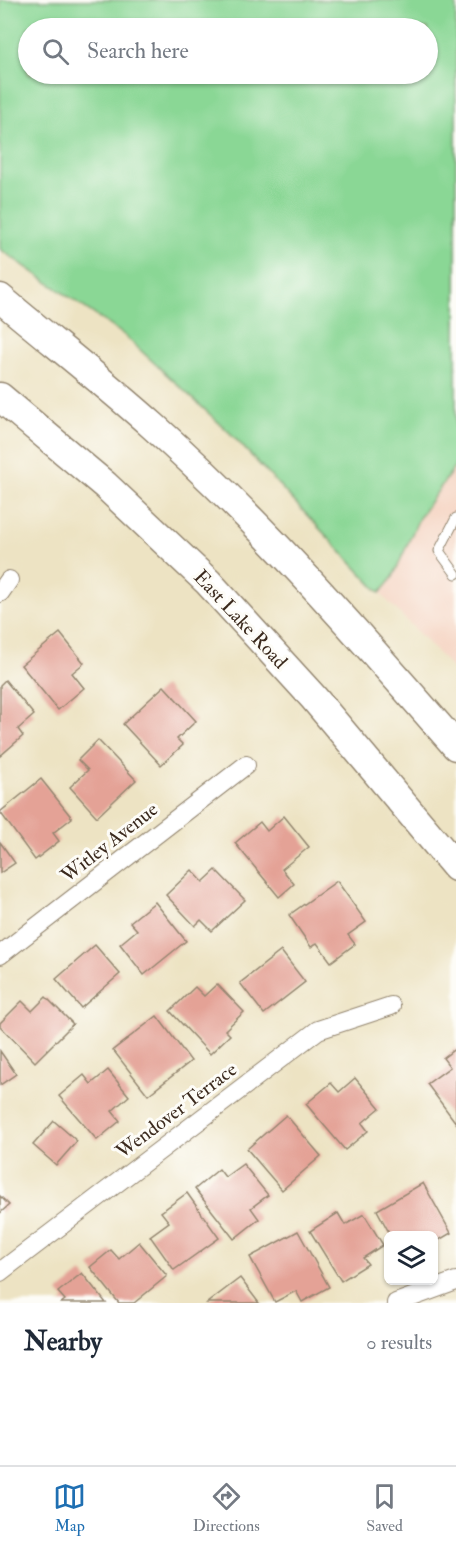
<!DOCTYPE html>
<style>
:root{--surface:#fff;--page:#f2f2f3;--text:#1f2937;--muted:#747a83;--line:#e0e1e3;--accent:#1f6fb2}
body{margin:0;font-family:"IM FELL Double Pica",serif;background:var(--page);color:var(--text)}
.controls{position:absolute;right:18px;bottom:18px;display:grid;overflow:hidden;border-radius:9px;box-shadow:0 2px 4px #0004}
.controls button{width:54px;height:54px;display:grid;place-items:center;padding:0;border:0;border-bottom:2px solid var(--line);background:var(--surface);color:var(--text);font:30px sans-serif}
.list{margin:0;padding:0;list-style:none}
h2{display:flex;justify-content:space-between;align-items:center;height:78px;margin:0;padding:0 24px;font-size:26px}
h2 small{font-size:20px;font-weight:400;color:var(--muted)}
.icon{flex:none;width:33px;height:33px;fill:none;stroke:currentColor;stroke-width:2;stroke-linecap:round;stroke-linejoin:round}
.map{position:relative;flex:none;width:456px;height:1303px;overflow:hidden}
.search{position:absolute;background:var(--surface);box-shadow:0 2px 4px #0004;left:18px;right:18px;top:18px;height:66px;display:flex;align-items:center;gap:15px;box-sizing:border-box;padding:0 21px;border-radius:33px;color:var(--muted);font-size:22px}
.sheet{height:162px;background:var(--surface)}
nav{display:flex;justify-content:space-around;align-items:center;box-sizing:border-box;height:84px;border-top:2px solid var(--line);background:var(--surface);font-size:16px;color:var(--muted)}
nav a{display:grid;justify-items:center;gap:3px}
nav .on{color:var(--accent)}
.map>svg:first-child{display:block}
.built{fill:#f5d3c1}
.green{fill:#8ad795;stroke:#62805a;stroke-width:1.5;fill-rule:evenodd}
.building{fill:#e4a296}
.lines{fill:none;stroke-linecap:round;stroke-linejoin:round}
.service-casing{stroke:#948670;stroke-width:11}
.minor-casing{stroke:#948670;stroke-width:20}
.primary-casing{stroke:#948670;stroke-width:31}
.service{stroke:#fff;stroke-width:9}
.minor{stroke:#fff;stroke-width:18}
.primary{stroke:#fff;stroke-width:28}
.labels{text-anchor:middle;stroke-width:6;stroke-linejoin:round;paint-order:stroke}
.street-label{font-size:20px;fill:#3b2a1e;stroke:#fdfcf7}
</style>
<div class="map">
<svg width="456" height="1303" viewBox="0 0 456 1303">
<rect width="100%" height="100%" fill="#fdfcf7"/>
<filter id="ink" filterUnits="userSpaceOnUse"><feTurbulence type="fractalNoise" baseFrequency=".0167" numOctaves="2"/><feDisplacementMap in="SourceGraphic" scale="12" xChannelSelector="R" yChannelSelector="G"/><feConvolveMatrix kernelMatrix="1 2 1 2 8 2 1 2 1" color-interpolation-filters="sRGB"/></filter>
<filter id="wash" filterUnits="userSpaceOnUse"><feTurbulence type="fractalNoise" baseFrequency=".008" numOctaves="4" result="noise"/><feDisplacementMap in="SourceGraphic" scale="24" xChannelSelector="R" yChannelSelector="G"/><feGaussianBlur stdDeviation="1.35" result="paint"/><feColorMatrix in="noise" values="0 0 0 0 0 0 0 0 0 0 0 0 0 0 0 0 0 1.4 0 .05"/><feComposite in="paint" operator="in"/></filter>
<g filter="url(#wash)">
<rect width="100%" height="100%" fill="#ede3c3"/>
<polygon class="built" points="456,465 456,672 380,593 393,577 419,518"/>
<path class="green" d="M0,0h456v465l-37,53 -26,59 -13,16 -150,-160 -106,-98 -124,-86zM28,28h400v46h-400z"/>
<g id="blocks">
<g class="building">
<polygon points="60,633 84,663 72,673 84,688 58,710 21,665"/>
<polygon points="5,680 34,715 18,729 23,736 0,756 0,685"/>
<polygon points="164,686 196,721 177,739 183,745 161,765 123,724"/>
<polygon points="98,740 136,780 97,817 70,787 88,770 78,760"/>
<polygon points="41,779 72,818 53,833 59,841 35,860 0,812"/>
<polygon points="284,816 309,847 282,869 294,884 279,897 235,843 260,822 267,831"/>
<polygon points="0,842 15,863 0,873"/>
<polygon points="192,870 203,882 216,870 245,900 212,931 201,920 195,926 166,895"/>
<polygon points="337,881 366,922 348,935 355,944 331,962 317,943 311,947 289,915"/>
<polygon points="155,902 186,941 144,975 120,944 137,930 130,922"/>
<polygon points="95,945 120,974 81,1008 56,979"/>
<polygon points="281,951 305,982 264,1014 240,983"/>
<polygon points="217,984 244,1012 225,1030 230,1035 210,1054 170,1011 195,987 204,996"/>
<polygon points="46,997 73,1024 35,1062 0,1026 0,1023 22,1001 32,1011"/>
<polygon points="157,1016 191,1061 148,1095 113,1050"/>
<polygon points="456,1048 456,1123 427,1084 450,1067 443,1058"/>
<polygon points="0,1051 16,1074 0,1085"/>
<polygon points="108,1070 129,1096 112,1111 120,1121 97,1140 59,1096 84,1075 91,1084"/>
<polygon points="355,1078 380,1108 362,1123 368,1131 345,1150 306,1104 331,1083 339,1092"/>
<polygon points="286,1115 321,1156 282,1190 247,1149"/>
<polygon points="54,1121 77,1141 56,1165 33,1145"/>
<polygon points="243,1164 268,1195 251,1208 259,1219 234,1239 195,1189 219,1169 225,1177"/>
<polygon points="423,1183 451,1233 434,1243 434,1236 391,1236 377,1210"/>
<polygon points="187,1193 219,1238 174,1270 150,1236 169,1222 161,1212"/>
<polygon points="0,1196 9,1205 0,1213"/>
<polygon points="338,1213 345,1225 364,1214 383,1245 363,1258 368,1264 341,1281 310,1231"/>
<polygon points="298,1231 329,1287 302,1302 296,1291 275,1302 250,1257"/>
<polygon points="139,1242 167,1276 134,1303 119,1303 90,1267 111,1250 119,1259"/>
<polygon points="82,1273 106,1303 61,1303 65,1300 58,1292"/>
<polygon points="240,1278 259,1303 207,1303"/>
</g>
</g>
</g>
<g filter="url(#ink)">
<use href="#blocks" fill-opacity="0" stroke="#948670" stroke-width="1.5"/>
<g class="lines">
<g class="service-casing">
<polyline id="service" points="456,518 439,551 456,574"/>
</g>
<g class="minor-casing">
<g id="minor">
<polyline points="0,593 9,580"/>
<polyline points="0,955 246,765"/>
<polyline points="0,1272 318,1030 391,1006"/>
<polyline points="396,1303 456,1281"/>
</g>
</g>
<g class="primary-casing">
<g id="primary">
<path d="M0,298c51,43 104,84 153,128 110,98 207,210 303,320"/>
<polyline points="0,397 105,485 208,582 313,697 456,867"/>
</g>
</g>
<use href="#service" class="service"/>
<use href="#minor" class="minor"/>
<use href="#primary" class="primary"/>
</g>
</g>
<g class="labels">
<g class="street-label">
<text transform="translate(241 619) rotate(47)" y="7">East Lake Road</text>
<text transform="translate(109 842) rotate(-38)" y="7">Witley Avenue</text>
<text transform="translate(176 1110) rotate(-37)" y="7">Wendover Terrace</text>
</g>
</g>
</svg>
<div class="controls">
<button><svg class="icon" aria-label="layers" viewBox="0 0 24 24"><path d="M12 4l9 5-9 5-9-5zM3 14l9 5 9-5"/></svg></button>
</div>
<div class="search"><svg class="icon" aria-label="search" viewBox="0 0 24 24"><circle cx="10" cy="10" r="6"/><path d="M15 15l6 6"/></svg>Search here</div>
</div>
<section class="sheet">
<h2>Nearby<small>0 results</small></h2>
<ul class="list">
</ul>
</section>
<nav>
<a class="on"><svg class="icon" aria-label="map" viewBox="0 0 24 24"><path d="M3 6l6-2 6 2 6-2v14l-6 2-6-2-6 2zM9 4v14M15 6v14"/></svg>Map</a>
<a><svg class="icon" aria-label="directions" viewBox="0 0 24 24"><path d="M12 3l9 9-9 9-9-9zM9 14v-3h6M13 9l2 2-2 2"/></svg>Directions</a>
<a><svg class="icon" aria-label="saved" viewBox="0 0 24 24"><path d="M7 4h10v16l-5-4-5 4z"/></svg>Saved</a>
</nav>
